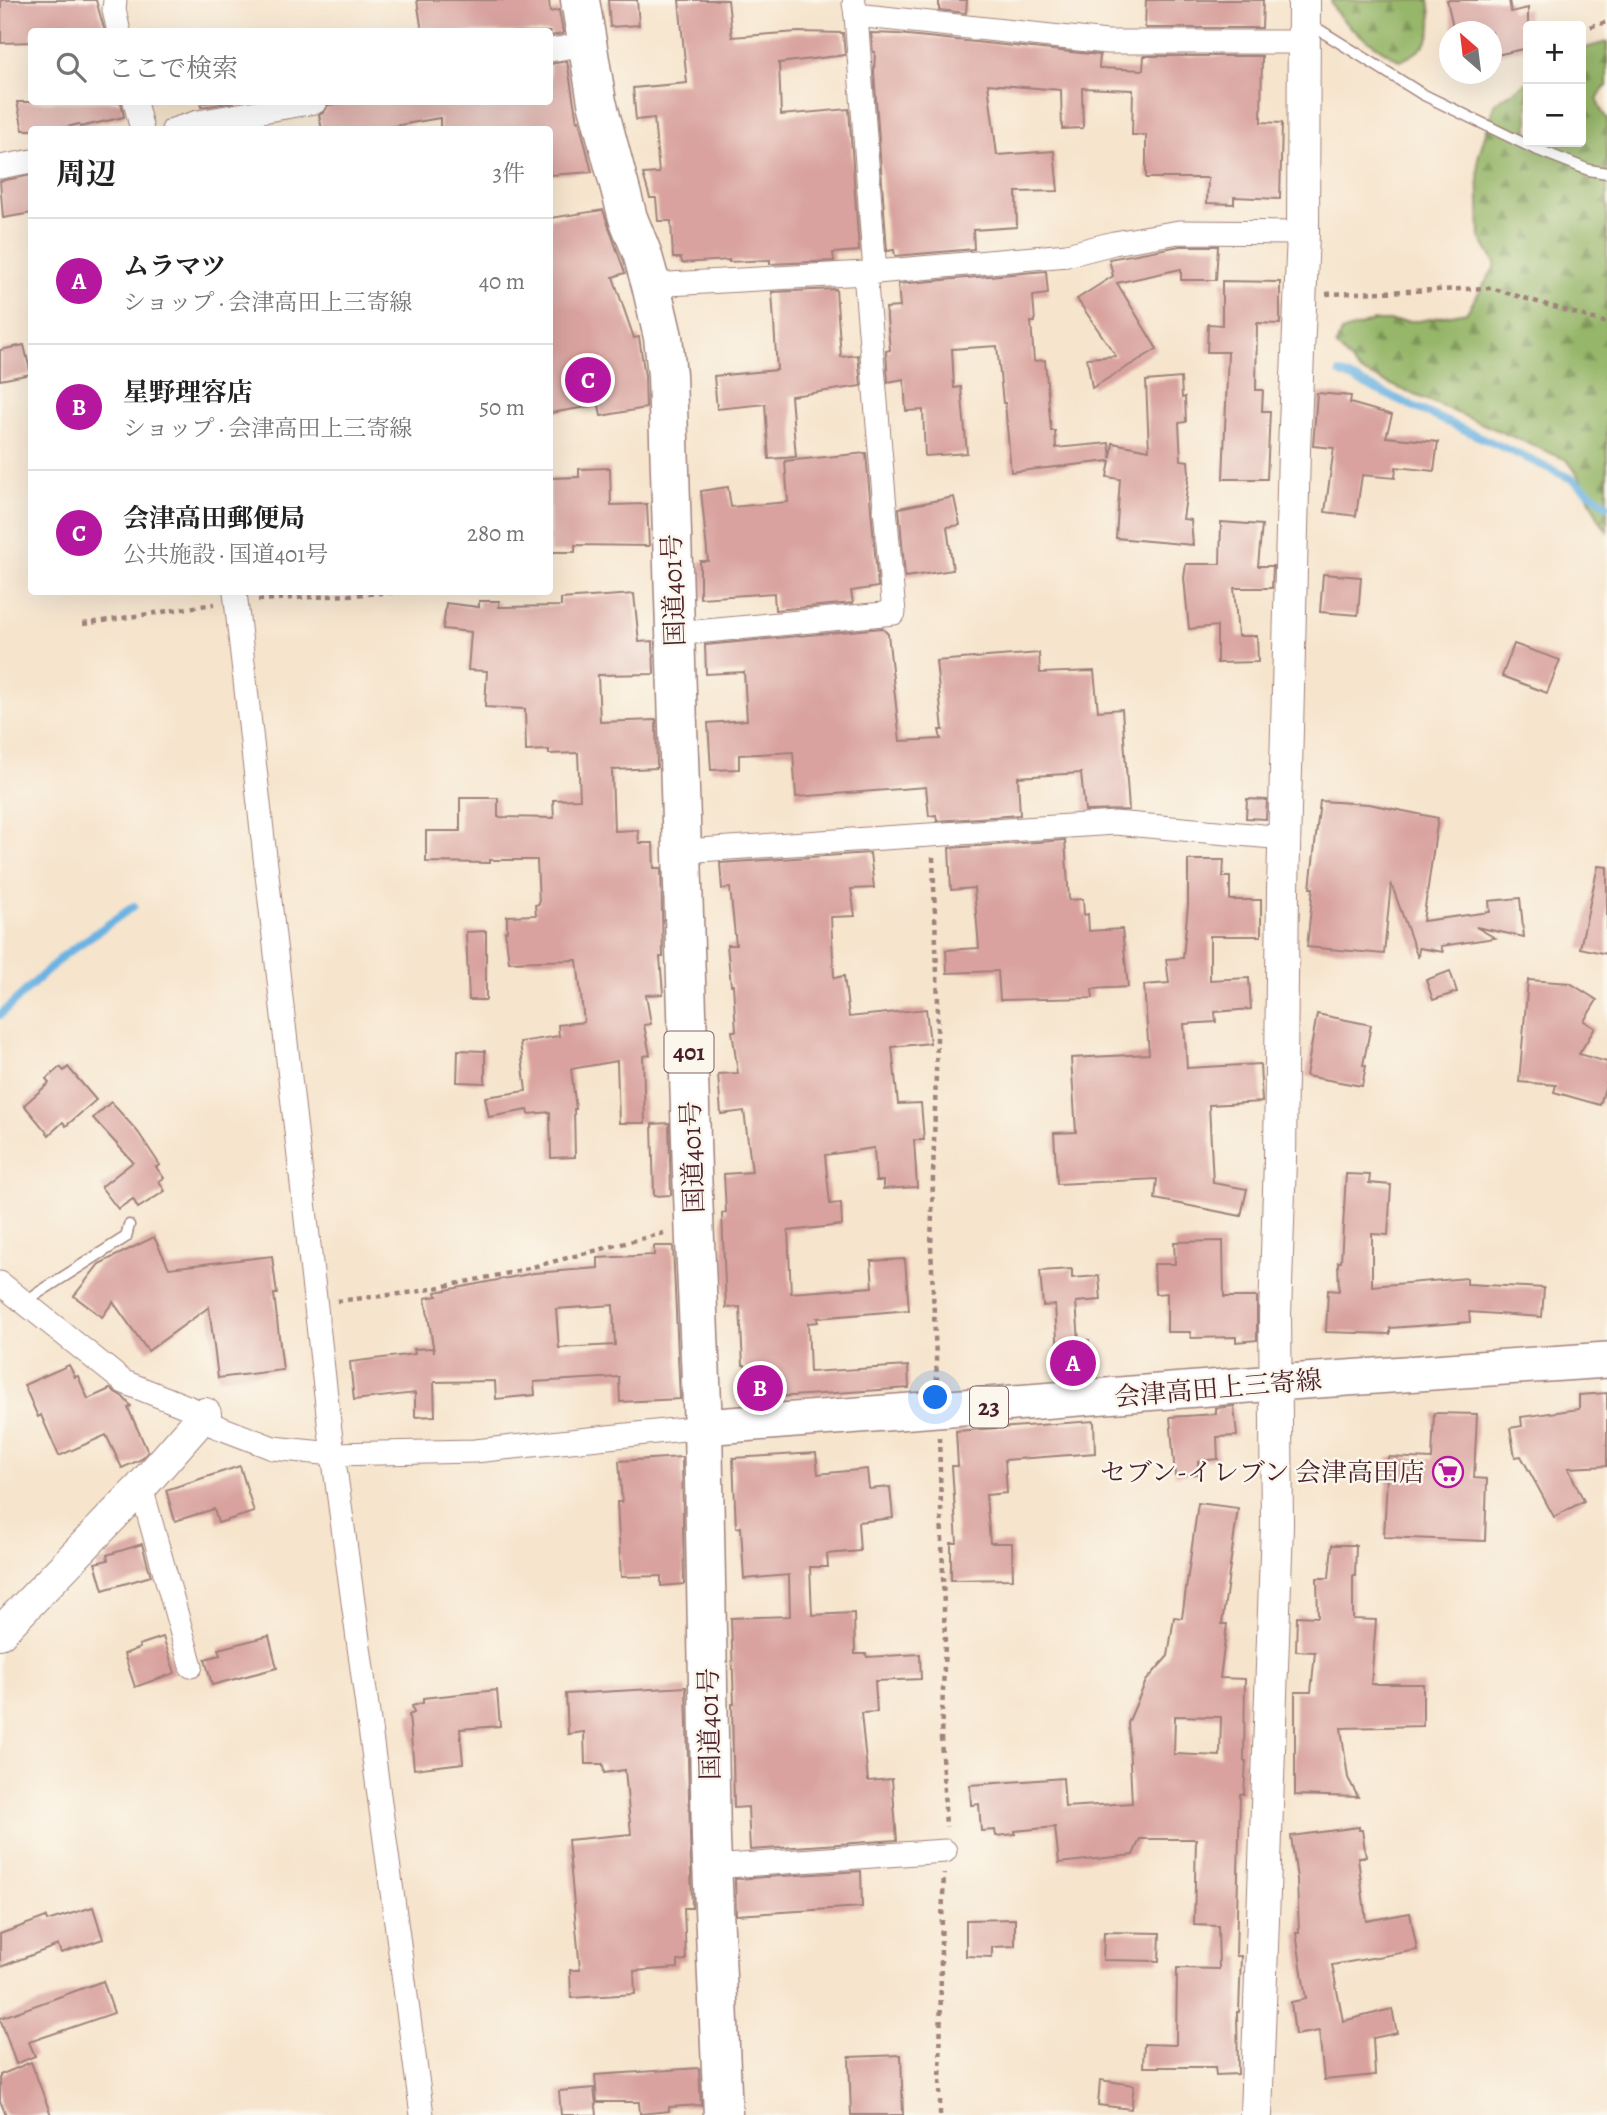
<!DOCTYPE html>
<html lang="ja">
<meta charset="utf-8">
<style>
:root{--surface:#fff;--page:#f2f2f2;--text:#222;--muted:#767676;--line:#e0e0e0;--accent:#b5179e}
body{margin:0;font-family:Alegreya,"Noto Serif JP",serif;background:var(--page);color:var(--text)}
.controls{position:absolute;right:21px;top:21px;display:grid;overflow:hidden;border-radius:7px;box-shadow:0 7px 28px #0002}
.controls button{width:63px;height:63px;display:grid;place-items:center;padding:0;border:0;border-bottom:2px solid var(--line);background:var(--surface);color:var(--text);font:35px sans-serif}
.compass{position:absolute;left:1439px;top:21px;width:63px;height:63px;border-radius:50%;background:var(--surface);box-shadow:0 7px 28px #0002;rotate:332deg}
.you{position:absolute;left:936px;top:1398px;width:24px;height:24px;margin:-18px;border:5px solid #fff;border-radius:50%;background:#1a73e8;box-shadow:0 0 0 10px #1a73e833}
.badge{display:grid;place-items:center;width:46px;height:46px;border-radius:50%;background:var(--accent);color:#fff;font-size:23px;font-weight:700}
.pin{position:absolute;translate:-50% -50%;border:4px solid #fff;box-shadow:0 2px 7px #0006}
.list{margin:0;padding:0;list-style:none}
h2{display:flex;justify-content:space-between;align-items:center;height:91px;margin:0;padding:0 28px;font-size:30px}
h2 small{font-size:23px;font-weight:400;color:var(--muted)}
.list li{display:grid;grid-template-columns:46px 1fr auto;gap:21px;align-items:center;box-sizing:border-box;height:126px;padding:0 28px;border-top:2px solid var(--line)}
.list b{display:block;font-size:26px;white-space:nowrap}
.list p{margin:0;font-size:23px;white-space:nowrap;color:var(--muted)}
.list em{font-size:23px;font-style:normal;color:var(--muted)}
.icon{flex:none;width:38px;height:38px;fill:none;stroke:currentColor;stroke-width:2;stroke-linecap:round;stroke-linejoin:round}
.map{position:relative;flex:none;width:1607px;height:2115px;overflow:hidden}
.search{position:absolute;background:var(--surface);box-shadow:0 7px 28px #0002;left:28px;top:28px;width:525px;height:77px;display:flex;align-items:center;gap:18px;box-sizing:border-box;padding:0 24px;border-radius:7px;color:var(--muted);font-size:26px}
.panel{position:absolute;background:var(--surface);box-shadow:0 7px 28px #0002;left:28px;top:126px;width:525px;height:469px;border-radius:7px}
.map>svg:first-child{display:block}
.forest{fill:url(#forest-firs);stroke:#706a4a;stroke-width:2}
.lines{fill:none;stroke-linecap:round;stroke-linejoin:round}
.stream{stroke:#6bb2e2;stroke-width:8}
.building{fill:#d9a29e;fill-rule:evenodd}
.lane-casing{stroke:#a0827c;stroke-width:13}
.street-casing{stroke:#a0827c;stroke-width:25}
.secondary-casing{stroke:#a0827c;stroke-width:34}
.primary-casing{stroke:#a0827c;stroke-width:38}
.highway-casing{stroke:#a0827c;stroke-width:41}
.path{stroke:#a0827c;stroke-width:4.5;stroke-dasharray:5 5;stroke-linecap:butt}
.lane{stroke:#fff;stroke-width:10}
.street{stroke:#fff;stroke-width:23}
.secondary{stroke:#fff;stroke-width:32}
.primary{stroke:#fff;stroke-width:35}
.highway{stroke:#fff;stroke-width:38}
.labels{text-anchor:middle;stroke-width:5;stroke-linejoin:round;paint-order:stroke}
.shield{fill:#fbf7ec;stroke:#7f6065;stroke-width:2}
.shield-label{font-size:24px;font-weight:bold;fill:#4a1f2b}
.street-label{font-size:26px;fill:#4a1f2b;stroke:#fbf7ec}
.poi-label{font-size:26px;fill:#4a1f2b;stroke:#fbf7ec;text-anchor:end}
</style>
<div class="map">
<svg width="1607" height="2115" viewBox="0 0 1607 2115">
<defs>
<pattern id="forest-firs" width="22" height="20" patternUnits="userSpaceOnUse" patternTransform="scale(1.75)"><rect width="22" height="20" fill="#96b669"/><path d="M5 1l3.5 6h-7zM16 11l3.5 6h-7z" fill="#7c9357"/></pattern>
</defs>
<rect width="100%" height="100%" fill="#fbf7ec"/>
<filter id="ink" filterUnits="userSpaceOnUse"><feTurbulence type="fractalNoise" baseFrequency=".0143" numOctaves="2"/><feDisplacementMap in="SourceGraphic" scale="14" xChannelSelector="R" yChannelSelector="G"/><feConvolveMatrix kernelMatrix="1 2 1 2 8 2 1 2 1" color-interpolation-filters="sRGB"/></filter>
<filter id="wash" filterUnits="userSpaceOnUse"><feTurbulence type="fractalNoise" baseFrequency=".00686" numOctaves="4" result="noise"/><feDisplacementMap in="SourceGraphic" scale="28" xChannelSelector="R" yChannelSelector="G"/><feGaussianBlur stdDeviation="1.57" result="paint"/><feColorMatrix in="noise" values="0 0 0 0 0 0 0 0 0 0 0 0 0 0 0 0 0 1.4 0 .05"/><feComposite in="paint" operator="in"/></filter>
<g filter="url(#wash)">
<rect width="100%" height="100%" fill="#f6e4cc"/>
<g class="forest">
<path d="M1331,0h98c5,33 4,47 -29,61 -19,-13 -65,-37 -69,-61z"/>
<path d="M1607,42v44c-15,13 -10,18 0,33v412c-17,-22 -21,-50 -40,-71l-208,-89 -23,-26 5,-13 33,-11h45l48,-9 29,-47 -16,-28 -2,-79 17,-55 33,-21v60h53v-93z"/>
</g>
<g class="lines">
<g class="stream">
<polyline points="1340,373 1572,479 1607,505"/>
<polyline points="0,1015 63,956 134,906"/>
</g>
</g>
<g id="blocks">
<g class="building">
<polygon points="1,0 96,0 105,32 32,32 32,42 1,43"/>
<polygon points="417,0 549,0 550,12 559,10 563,32 562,34 550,36 550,32 422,32"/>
<polygon points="608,0 637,0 639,25 610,27"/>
<polygon points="679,0 728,0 732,37 798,32 843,33 845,55 779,63 781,115 849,109 859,251 833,253 834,261 770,264 770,260 729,262 729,260 682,263 681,258 673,258 671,221 658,221 656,198 650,198 643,174 659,173 654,118 636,120 633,88 687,83"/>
<polygon points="939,0 967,0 966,13 939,10"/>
<polygon points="1146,0 1263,0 1262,28 1145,28"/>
<polygon points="1447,0 1509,0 1511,12 1528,8 1528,48 1492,56 1492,32 1454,32"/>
<polygon points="871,33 898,34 1100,55 1099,68 1143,70 1144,56 1262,56 1261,122 1282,123 1280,199 1234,197 1234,204 1207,203 1208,178 1146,178 1146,135 1132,135 1133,90 1082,88 1083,128 1062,129 1061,90 988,84 997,155 1054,151 1058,191 1016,192 1017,227 973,230 974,249 895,256 894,250 887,251 874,72 875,52 873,52"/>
<polygon points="567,61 577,121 579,120 592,172 550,175 550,130 440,130 440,118 371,130 322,130 319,115 324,112 328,105 352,102 550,102 550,64"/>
<polygon points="17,102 121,102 124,117 80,127 79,124 56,130 23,130"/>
<polygon points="200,102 235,102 201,107"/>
<polygon points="32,175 32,213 3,218 0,181"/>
<polygon points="603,210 625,273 613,277 634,338 639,337 645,376 646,408 601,416 599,405 550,413 550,218"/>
<polygon points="1180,246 1218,246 1216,280 1181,280 1181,269 1117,283 1157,349 1092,388 1087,358 1116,356 1077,299 1113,276 1109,259"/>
<polygon points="1046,271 1048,294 1033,296 1035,322 1031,322 1034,361 1045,360 1051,431 1055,431 1056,448 1109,443 1111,458 1113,443 1149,450 1146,381 1181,378 1182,398 1185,397 1186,422 1179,423 1181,460 1188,461 1189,474 1183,519 1191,520 1193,545 1116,538 1120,479 1107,477 1110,461 1011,472 1005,403 1003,403 997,346 952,349 954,388 961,387 967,453 925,456 923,410 906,411 904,379 888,382 886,351 890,350 886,308 900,307 898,284"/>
<polygon points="1222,281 1280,282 1280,324 1257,323 1256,390 1263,390 1262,411 1270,411 1267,479 1223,479 1228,352 1207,352 1208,324 1222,325"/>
<polygon points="836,289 841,357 858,355 861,386 791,396 796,457 769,459 765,404 717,409 714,376 777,370 772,292"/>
<polygon points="24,345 31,374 0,380 0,350"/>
<polygon points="1317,393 1351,396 1350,403 1392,415 1386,437 1438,442 1434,471 1396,467 1395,478 1362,475 1356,516 1325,512 1334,448 1313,446"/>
<polygon points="866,453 878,587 851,591 853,603 775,610 774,593 700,598 700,561 708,561 701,491 728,487 731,507 788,502 785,461"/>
<polygon points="610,468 611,505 647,504 649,546 575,545 575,552 550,552 550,478 579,477 579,469"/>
<polygon points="954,497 960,525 947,527 953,570 905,577 899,508"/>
<polygon points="1221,522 1262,525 1258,566 1273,566 1272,588 1234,588 1238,636 1257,636 1258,662 1217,663 1217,626 1189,629 1184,578 1186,564 1220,564"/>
<polygon points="1323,574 1361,577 1358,615 1320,612"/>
<polygon points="634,594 639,642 653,641 654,674 598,675 600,722 656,720 657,768 612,770 614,831 638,830 639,843 653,843 654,868 661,868 663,957 660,957 663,994 646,995 651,1024 644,1025 650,1055 643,1056 645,1123 619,1123 617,1061 571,1069 576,1109 574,1109 575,1157 551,1158 550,1112 529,1114 528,1110 489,1117 485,1097 526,1091 520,1042 559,1036 558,1025 584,1022 577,960 509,962 505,931 507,931 507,916 536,915 535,905 539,904 537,860 490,860 490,863 426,862 426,831 460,831 460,798 498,798 498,817 554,818 553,800 580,799 578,753 549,754 549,750 526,751 525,709 485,707 487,671 468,670 471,632 443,629 446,603 479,607 479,601 499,601 499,607 561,606 561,599"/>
<polygon points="882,628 888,634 900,741 941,739 939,730 943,730 936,661 1039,653 1040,673 1094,671 1098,711 1122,709 1129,810 1085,811 1081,773 1018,777 1020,815 937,821 936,815 929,816 926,787 796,797 793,752 739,755 739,769 711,770 708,723 747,720 744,672 706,674 705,645"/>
<polygon points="1514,644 1560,660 1547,693 1502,676"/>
<polygon points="1247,799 1267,800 1266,819 1246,818"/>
<polygon points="1320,801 1369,804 1438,818 1423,921 1490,912 1489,901 1520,898 1524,937 1476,927 1495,938 1441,946 1443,952 1419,948 1418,958 1391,883 1384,954 1307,947 1313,888 1310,888"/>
<polygon points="1065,840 1069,900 1083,899 1084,915 1088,914 1089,931 1122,929 1128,987 1092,989 1093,998 1000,1000 998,971 947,973 946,950 979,948 974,888 951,890 949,848"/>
<polygon points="870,853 874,888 851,889 855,916 831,917 834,978 844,976 849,1017 926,1009 930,1043 892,1047 898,1104 921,1103 924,1140 914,1140 917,1187 883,1189 883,1181 876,1181 874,1148 825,1155 830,1204 841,1203 842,1225 788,1231 791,1293 873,1287 871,1261 905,1259 909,1310 817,1318 818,1322 808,1323 810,1372 908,1366 909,1388 748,1399 745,1365 743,1365 740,1307 726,1308 722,1213 726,1212 724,1174 752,1172 744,1111 721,1114 718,1074 738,1073 732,1031 736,1031 733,985 731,985 727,945 736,945 730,888 722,889 720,863"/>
<polygon points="1188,860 1224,860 1223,877 1230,877 1230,900 1261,900 1261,936 1210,936 1210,980 1249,978 1251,1009 1215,1012 1216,1022 1184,1024 1187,1068 1260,1064 1262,1102 1209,1105 1213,1183 1247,1189 1241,1216 1155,1199 1157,1179 1057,1184 1054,1133 1076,1132 1071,1058 1149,1054 1144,985 1169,983 1166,959 1183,958 1188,905"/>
<polygon points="1598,866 1607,867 1607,954 1580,948"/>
<polygon points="486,931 486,1000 469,1000 466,932"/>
<polygon points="1450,971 1457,992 1433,1000 1426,980"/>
<polygon points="1528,980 1570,983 1597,1000 1584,1021 1595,1028 1579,1054 1607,1062 1607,1080 1600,1105 1554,1092 1556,1085 1519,1082"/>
<polygon points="1317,1014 1371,1025 1363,1065 1366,1066 1362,1086 1306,1076"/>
<polygon points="458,1050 485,1051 485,1083 457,1082"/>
<polygon points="60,1067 64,1071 68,1067 96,1100 66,1126 63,1122 49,1135 24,1105 49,1083 46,1079"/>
<polygon points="111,1102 138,1132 160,1165 156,1167 164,1178 159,1181 165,1191 138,1208 133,1199 118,1209 101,1187 133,1162 93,1118"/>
<polygon points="669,1123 671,1195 654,1196 652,1124"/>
<polygon points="1346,1174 1370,1175 1369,1183 1391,1185 1388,1235 1372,1234 1372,1286 1467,1278 1467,1284 1544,1288 1542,1317 1469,1312 1470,1322 1390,1328 1390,1334 1326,1332 1328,1290 1339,1291 1338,1262 1341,1262"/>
<polygon points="154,1237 169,1268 272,1256 277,1294 274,1294 283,1370 218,1378 209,1307 148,1351 113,1302 102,1317 74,1296 99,1264"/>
<polygon points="1223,1241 1224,1297 1257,1297 1257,1340 1236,1342 1236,1337 1191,1338 1190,1332 1167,1332 1167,1293 1155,1294 1154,1264 1175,1264 1174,1242"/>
<path d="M654,1246h19l7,153 -60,3 -1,-25 -85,5 1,13 -39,4 -1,-18 -61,1 1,34 -20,1v-24l-61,7 -4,-38 65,-8 -1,-5 18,-1 2,4 -9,-54 12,-2 -1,-4 98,-19 64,-5v-10l56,-3zM613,1305l2,40 -56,3 -3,-39z"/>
<polygon points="1072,1269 1072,1278 1099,1276 1101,1300 1076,1302 1079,1341 1089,1340 1091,1371 1059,1373 1055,1305 1043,1306 1040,1271"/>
<polygon points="69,1365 75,1377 78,1376 88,1399 110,1389 123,1397 131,1406 128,1408 148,1452 140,1460 122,1468 106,1435 59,1456 41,1415 38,1417 24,1385"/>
<polygon points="1607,1393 1607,1466 1568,1468 1584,1501 1554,1517 1521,1456 1515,1457 1510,1428 1522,1426 1521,1417 1579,1409 1579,1395"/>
<polygon points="1234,1406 1237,1436 1217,1437 1218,1459 1198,1461 1198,1474 1175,1475 1170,1417 1216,1414 1216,1408"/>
<polygon points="1434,1413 1477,1414 1474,1478 1487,1479 1485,1541 1384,1537 1388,1457 1432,1459"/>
<polygon points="1094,1421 1095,1453 1005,1460 1007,1493 986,1495 990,1543 1012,1543 1013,1579 951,1580 951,1543 957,1543 952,1466 958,1466 956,1431"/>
<polygon points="816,1453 818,1474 867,1469 869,1489 890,1487 893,1518 858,1522 860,1551 827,1554 828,1567 810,1567 812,1615 854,1613 855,1654 866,1654 867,1657 920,1654 921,1679 875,1681 877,1712 861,1713 868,1781 892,1779 897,1840 750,1850 748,1807 734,1808 732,1704 734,1704 731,1618 790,1616 789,1575 744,1579 741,1527 736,1528 733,1458"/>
<polygon points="682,1457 684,1584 661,1586 661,1576 621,1577 617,1502 622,1502 619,1461"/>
<polygon points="240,1466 254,1512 218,1523 214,1509 175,1521 166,1490"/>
<path d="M1198,1503l40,5 -16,116h5l-7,54 25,1 -1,82h2l-2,33h-4l-4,162h5l-2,56h-2l1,62 -22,1 -1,-8h-72l1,-23 32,1 1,-77 42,1 -1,-43 -24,-1 2,-86h-56l-7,16 -74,8 -4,-36 -40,4v3l-19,2 -1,-6 -14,1 -2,-27 -8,1 -1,-20 93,-7 2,29 67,-4 -4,-80 18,-42 22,-25 6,-39 8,1zM1175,1716l46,1 -1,39 -46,-2z"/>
<polygon points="142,1544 151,1576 103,1590 95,1563 108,1560 107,1555"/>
<polygon points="1332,1545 1356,1545 1355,1576 1353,1576 1353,1619 1376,1620 1371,1684 1423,1684 1423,1726 1341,1728 1348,1778 1358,1797 1295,1795 1295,1692 1311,1692 1315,1652 1296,1651 1297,1616 1318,1617 1317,1578 1329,1578"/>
<polygon points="269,1636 277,1668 212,1685 205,1659 220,1655 218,1649"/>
<polygon points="163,1637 175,1673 135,1687 124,1654 140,1648 139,1645"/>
<polygon points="686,1687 692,1908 684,1908 686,1960 678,1961 678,1968 634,1971 635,1994 571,1998 570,1970 580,1970 568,1840 631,1834 625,1770 604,1773 603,1764 585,1764 584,1732 568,1734 566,1694"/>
<polygon points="497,1690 500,1726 460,1729 463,1763 414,1769 409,1715 414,1713 412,1706 423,1703 423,1698"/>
<polygon points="1359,1827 1359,1830 1362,1830 1366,1857 1358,1858 1366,1921 1410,1913 1417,1950 1332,1965 1343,2021 1392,2009 1397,2033 1373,2038 1375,2075 1324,2080 1319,2031 1295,2035 1291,2002 1306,1999 1296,1933 1299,1933 1297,1879 1291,1836"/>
<polygon points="861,1871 862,1907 736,1915 735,1879"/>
<polygon points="93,1907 103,1939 61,1953 58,1945 0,1967 0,1934 46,1917 47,1921"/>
<polygon points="1015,1919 1015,1946 992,1947 992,1957 966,1956 966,1920"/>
<polygon points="1104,1932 1160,1933 1159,1961 1103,1960"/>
<polygon points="103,1981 114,2013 29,2042 35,2056 16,2064 0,2018"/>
<polygon points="901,2055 903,2115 851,2115 849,2057"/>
<polygon points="31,2062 51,2115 6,2115 0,2101 0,2075"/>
<polygon points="699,2068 701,2105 669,2107 669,2111 640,2114 639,2102 597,2102 595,2075"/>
<polygon points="1100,2080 1134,2085 1131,2109 1098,2105"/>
<polygon points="594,2088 597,2115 561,2115 559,2091"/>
</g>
</g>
</g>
<g filter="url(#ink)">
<use href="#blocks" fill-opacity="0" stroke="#a0827c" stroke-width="2"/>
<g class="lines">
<g class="lane-casing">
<g id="lane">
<polyline points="1310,24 1422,94 1533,148 1589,170 1607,173"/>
<polyline points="24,1302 126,1237 129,1225"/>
</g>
</g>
<g class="street-casing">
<g id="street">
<polyline points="115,0 114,10 119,32"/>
<polyline points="854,3 856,15 875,272"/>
<polyline points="856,15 1107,42 1303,42"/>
<polyline points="550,50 588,44"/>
<polyline points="135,102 142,130"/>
<polyline points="173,130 198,122 315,102"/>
<polyline points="0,167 32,161"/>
<polyline points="651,285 865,273 1067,255 1114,243 1179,232 1303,233"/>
<polyline points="235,592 330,1431 422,2115"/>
<polyline points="675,634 894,613 865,273"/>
<polyline points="683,851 1115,823 1284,838"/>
<polyline points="0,1283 124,1382 205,1414 213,1425 273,1448 333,1454 475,1451 703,1427"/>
<polyline points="141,1487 191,1666"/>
<polyline points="712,1867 945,1851"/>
</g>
</g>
<g class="secondary-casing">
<g id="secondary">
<polyline points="0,1633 141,1487 205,1414"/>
<polyline points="1256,2115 1277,1526 1275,1316 1280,1159 1283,889 1294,450 1303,233 1304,0"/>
</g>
</g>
<g class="primary-casing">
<polyline id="primary" points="703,1427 1275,1383 1607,1360"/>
</g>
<g class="highway-casing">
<polyline id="highway" points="580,0 597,102 628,218 642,253 651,285 663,337 667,375 692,1171 703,1427 711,1839 723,2115"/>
</g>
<g class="path">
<polyline points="1581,29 1607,22"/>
<polyline points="1326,294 1491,288 1607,323"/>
<polyline points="258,600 402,592"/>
<polyline points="83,624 214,604"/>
<polyline points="933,857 938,1003 931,1247 937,1380"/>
<polyline points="337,1301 416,1292 509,1273 664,1233"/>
<polyline points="939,1437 945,1643 941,1737 946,1827"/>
<polyline points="940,2115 941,1942 944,1874"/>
</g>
<use href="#lane" class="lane"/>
<use href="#street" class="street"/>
<use href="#secondary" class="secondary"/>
<use href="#primary" class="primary"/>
<use href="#highway" class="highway"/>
</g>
</g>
<defs>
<g id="supermarket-ring" transform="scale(1.575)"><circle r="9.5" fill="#fbf7ec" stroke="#b5179e" stroke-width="1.5"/><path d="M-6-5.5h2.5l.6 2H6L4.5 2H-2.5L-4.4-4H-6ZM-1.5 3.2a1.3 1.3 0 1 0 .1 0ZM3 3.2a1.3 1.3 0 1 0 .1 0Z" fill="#b5179e"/></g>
</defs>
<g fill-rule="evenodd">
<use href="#supermarket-ring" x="1448" y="1472"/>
</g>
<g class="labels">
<g class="shield">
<rect x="664.5" y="1031.5" width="49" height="41" rx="5"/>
<rect x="970" y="1386.5" width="38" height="41" rx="5"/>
</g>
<g class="shield-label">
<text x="689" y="1060">401</text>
<text x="989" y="1415">23</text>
</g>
<g class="street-label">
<text transform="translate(673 590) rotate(-92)" y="9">国道401号</text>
<text transform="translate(692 1157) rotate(-92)" y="9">国道401号</text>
<text transform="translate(1218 1388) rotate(-5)" y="9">会津高田上三寄線</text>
<text transform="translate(709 1724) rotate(-91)" y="9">国道401号</text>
</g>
<g class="poi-label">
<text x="1425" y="1481">セブン-イレブン 会津高田店</text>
</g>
</g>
</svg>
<div class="controls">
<button>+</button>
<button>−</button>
</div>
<svg class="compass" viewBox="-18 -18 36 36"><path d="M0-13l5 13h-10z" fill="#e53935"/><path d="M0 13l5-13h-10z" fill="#767676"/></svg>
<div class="you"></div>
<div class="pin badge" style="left:1073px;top:1363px">A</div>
<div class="pin badge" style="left:760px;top:1388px">B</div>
<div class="pin badge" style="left:588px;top:380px">C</div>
<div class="search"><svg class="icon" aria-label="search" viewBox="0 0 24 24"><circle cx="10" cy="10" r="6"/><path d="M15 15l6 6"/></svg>ここで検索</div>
<section class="panel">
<h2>周辺<small>3件</small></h2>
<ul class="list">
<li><span class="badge">A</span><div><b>ムラマツ</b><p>ショップ · 会津高田上三寄線</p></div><em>40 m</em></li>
<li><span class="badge">B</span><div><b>星野理容店</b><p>ショップ · 会津高田上三寄線</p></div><em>50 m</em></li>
<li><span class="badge">C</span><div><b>会津高田郵便局</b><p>公共施設 · 国道401号</p></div><em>280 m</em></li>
</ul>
</section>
</div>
